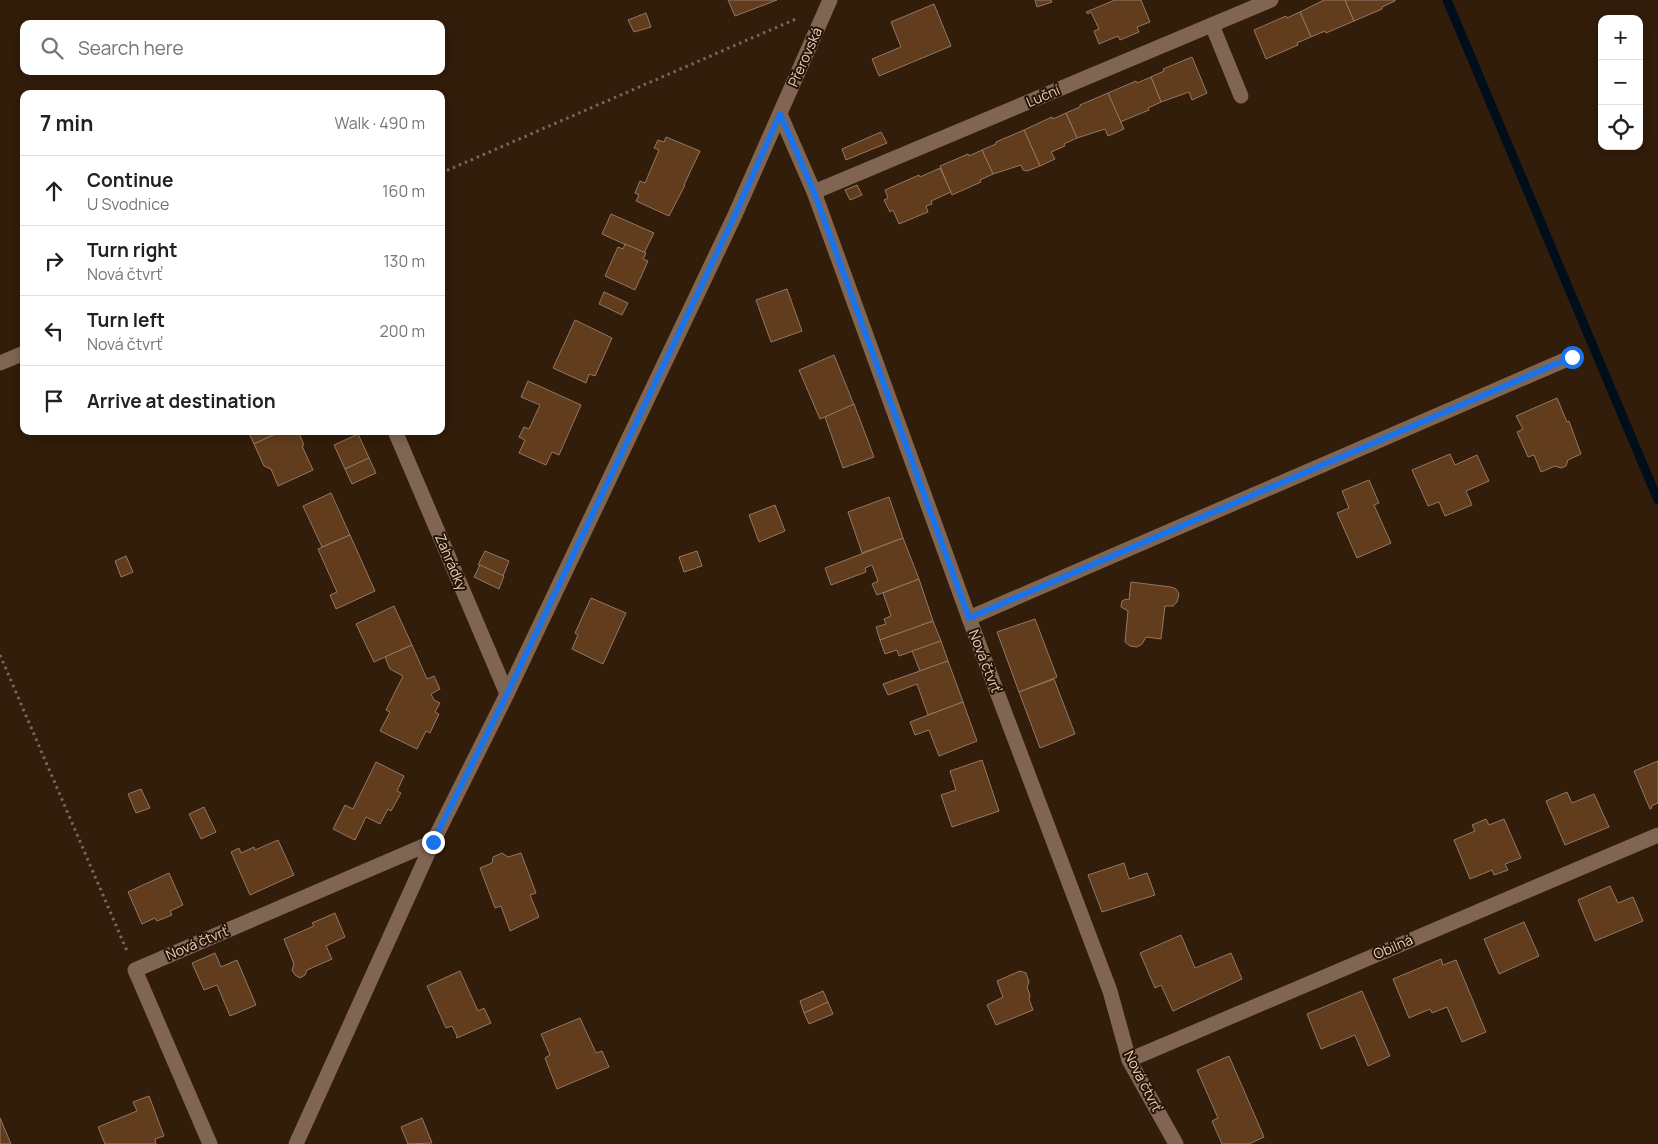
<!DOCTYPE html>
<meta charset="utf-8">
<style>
:root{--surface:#fff;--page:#f6f6f6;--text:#202124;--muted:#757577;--line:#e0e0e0}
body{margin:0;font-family:Manrope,sans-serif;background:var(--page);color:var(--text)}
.controls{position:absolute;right:15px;top:15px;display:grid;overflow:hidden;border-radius:10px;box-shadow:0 2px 12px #0003}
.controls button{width:45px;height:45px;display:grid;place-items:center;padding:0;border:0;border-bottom:1px solid var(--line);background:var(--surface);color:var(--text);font:25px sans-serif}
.stop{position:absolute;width:15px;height:15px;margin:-11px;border:4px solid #1a73e8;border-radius:50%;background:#fff}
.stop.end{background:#1a73e8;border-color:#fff;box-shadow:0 1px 5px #0008}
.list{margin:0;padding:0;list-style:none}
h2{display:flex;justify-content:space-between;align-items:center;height:65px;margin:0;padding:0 20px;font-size:21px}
h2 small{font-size:16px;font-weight:400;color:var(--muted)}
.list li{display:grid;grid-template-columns:32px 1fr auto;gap:15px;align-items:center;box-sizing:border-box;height:70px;padding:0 20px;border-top:1px solid var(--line)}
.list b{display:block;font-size:19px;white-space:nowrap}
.list p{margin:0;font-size:16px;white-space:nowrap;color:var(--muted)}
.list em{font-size:16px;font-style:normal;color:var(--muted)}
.icon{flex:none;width:28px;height:28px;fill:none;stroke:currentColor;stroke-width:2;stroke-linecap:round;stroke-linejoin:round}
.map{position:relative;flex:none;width:1658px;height:1144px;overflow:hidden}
.search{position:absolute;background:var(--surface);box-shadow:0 2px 12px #0003;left:20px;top:20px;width:425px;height:55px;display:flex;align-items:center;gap:12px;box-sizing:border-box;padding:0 18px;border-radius:10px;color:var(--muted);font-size:19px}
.panel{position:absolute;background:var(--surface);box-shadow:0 2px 12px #0003;left:20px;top:90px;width:425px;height:345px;border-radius:10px}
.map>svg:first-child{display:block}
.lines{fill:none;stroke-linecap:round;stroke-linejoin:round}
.stream{stroke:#000e1c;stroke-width:9}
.building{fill:#613c1d;stroke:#937864}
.path{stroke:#7a6758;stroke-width:3;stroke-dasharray:2.5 4;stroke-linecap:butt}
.street{stroke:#7f6552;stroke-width:15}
.route{stroke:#1a73e8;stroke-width:6}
.labels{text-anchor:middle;stroke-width:4;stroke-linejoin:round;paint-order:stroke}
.street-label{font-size:14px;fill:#e0d1c6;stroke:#281303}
</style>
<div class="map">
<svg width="1658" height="1144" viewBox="0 0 1658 1144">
<rect width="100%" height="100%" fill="#321c0a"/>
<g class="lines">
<polyline class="stream" points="1447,0 1658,500"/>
</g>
<g class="building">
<polygon points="728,0 777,0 735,16"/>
<polygon points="1035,0 1051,0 1052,2 1037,7"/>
<polygon points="1115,0 1141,0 1150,22 1137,27 1139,32 1120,40 1118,36 1099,44 1094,31 1099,29 1091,12 1088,14 1086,12"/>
<polygon points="1324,0 1345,0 1354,21 1326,33 1325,31 1311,37 1300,12"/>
<polygon points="1345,0 1395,0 1395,1 1382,7 1382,9 1354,21"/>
<polygon points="934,4 951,46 879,76 872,59 901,47 891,22"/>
<polygon points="1300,12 1311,37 1297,43 1298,45 1266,59 1254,30 1286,16 1287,18"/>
<polygon points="646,13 651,27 634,32 628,20"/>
<polygon points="1192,57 1207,93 1192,100 1189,92 1161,102 1151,77 1164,71 1163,69"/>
<polygon points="1151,77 1161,102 1148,108 1149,110 1120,122 1108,93 1136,81 1137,83"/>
<polygon points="1108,93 1124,129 1108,136 1105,129 1077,138 1066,113 1080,107 1080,105"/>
<polygon points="1066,113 1077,138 1064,144 1065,146 1051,152 1055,159 1040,166 1024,130 1052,117 1053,119"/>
<polygon points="1024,130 1040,166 1027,171 1023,170 1021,165 993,174 982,150 996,144 996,142"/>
<polygon points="881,132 887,143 846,160 842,149"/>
<polygon points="666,137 700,151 684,185 685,185 669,216 636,201 639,195 635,193 640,181 645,183 659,150 654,148 658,140 664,142"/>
<polygon points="982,150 993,174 980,180 981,182 952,195 940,166 968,154 969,156"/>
<polygon points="940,168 951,192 931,201 932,204 926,206 928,212 899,224 893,210 890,212 884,200 888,198 885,190 919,175 920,177"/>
<polygon points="857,185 862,195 850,200 845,190"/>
<polygon points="611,214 654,233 644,253 602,234"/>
<polygon points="625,244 646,253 643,259 648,261 635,290 605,276 618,247 623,249"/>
<polygon points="787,289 802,331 771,342 756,300"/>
<polygon points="604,292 628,303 622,315 599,304"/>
<polygon points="575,320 612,338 595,376 589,374 586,383 553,368"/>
<polygon points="834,355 854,405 820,419 799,370"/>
<polygon points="528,381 581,405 559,455 552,452 546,465 519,453 525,440 519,437 524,427 529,429 540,405 521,397"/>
<polygon points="1557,398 1567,422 1569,421 1581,454 1568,460 1566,466 1561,468 1555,466 1541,472 1534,455 1528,457 1517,432 1523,429 1516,416"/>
<polygon points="854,404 874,457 843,468 825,417"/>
<polygon points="248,431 282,431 254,444"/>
<polygon points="282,431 298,431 304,445 302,446 313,470 278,486 271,469 264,466 254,444"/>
<polygon points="358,434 369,458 345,469 334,445"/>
<polygon points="1450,454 1455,465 1477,455 1489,481 1466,491 1472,505 1445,516 1439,502 1428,506 1412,470"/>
<polygon points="369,458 376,473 352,484 345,469"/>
<polygon points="1369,480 1379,503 1374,505 1391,543 1357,558 1337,513 1349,508 1342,491"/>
<polygon points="331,493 350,535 322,547 303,506"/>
<polygon points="889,497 903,538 862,553 848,512"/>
<polygon points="775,505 785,531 759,542 749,515"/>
<polygon points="350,535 375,591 336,609 330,595 337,592 318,549"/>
<polygon points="903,538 919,579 877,595 872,584 878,581 872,565 865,568 866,572 831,585 825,568"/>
<polygon points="485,551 509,561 503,576 478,565"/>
<polygon points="697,551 702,566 684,572 679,557"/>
<polygon points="126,556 133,572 121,577 115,561"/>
<polygon points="480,565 504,576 499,589 474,577"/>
<polygon points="919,579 933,621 880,640 876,627 886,624 884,619 891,616 883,593"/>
<polygon points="1131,582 1171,587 1176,589 1179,594 1177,602 1173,606 1165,606 1161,639 1146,637 1142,644 1137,647 1130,646 1125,642 1128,611 1121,607 1122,601 1126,599 1129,600"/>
<polygon points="591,598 626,613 603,664 572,649 578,635 575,633"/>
<polygon points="394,606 412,645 374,662 356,624"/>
<polygon points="1035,619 1057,677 1019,692 997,632"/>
<polygon points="933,621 941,641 899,656 897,650 885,654 880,640"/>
<polygon points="941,641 948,661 920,671 912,651"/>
<polygon points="412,645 427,679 434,676 440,689 431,694 434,700 440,703 435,712 439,714 430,733 426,731 417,749 380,731 390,712 386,710 403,676 390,669 385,657"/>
<polygon points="948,661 963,702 928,715 917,684 888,695 883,684"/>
<polygon points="1054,679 1075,734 1040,748 1019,692"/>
<polygon points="963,702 977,741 939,756 929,730 915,735 910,722"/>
<polygon points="982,760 999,811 952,827 941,795 956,790 950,771"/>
<polygon points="1658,761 1658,803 1651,806 1652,808 1650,809 1634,771"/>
<polygon points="376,762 404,776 397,791 401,793 391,811 388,809 380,824 366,817 355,840 333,829 345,805 353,809"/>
<polygon points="141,789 150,808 136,813 128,794"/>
<polygon points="1567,792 1572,803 1594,794 1609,827 1565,845 1546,801"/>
<polygon points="204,807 216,832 201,839 189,814"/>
<polygon points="1486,819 1489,825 1504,819 1521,858 1505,864 1508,870 1494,875 1492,870 1470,879 1454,840 1475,831 1472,825"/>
<polygon points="278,840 294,875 250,895 231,852 239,848 241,853 254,847 255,850"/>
<polygon points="502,853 508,857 521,853 536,893 530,895 539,917 510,931 501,906 495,908 480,868 492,863 493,857"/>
<polygon points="1124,863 1129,879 1147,873 1155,895 1102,912 1088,875"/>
<polygon points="169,873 183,905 170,911 172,915 157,921 155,918 142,924 128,892"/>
<polygon points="1610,886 1618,903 1633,897 1643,921 1595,941 1578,900"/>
<polygon points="335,913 345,937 326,946 332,959 307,970 305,975 300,978 295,975 292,970 294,964 284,939 314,926 312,923"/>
<polygon points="1524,922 1539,956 1499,974 1484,939"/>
<polygon points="1181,935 1195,968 1231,953 1242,979 1173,1011 1161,985 1155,988 1140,953"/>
<polygon points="215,953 221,967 237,960 256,1005 230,1016 217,985 204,990 192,963"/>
<polygon points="1441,959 1443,965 1456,960 1486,1032 1462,1042 1447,1007 1432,1013 1430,1009 1409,1018 1393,979"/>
<polygon points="460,971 478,1011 484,1008 491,1023 457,1038 456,1037 457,1036 452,1026 446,1028 427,986"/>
<polygon points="1020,971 1026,973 1029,982 1027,987 1030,996 1029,999 1033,1010 996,1025 987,1005 1003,997 997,981"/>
<polygon points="823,991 828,1002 804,1013 800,1001"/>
<polygon points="1362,991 1390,1056 1368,1066 1355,1035 1321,1049 1307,1014"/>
<polygon points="828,1002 833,1014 809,1024 804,1013"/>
<polygon points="580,1018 596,1053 602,1051 609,1067 557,1089 545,1058 550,1055 541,1034"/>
<polygon points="1229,1056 1264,1137 1249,1144 1222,1144 1212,1121 1218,1118 1197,1070"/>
<polygon points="149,1096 164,1136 155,1139 156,1144 105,1144 98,1127 137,1111 133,1102"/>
<polygon points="0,1118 11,1144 0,1144"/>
<polygon points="422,1118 432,1143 408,1144 401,1127"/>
</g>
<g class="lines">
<g class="path">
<polyline points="441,173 798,18"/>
<polyline points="0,655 127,951"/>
</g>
<g class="street">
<polyline points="1212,25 1241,96"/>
<polyline points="780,114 814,192 969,618 1110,991 1129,1060 1176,1144"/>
<polyline points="814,192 1271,0"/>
<polyline points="0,363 24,353"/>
<polyline points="395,431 507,694"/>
<polyline points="969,618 1572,357"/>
<polyline points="1129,1060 1658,835"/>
<polyline points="210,1144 135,970 433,842"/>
<polyline points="296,1144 433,842 507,694 735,215 830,0"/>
</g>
</g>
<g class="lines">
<polyline class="route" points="433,842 507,694 735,215 780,114 814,192 969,618 1572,357"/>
</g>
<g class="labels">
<g class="street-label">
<text transform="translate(805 57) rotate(-66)" y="5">Přerovská</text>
<text transform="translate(1043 96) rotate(-23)" y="5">Luční</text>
<text transform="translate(451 562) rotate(67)" y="5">Zahrádky</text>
<text transform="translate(985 661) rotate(69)" y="5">Nová čtvrť</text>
<text transform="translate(197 943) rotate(-23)" y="5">Nová čtvrť</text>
<text transform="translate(1393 947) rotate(-23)" y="5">Obilná</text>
<text transform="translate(1143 1081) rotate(63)" y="5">Nová čtvrť</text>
</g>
</g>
</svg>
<div class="controls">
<button>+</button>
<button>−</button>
<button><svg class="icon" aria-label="locate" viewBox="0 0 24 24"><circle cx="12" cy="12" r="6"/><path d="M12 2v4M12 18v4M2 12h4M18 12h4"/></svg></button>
</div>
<div class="stop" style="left:1572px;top:357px"></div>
<div class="stop end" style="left:433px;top:842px"></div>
<div class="search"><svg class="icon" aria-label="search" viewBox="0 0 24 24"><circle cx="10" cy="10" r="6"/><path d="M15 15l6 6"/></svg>Search here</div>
<section class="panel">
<h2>7 min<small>Walk · 490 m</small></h2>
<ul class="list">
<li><svg class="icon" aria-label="ahead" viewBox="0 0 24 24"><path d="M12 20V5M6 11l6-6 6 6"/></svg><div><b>Continue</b><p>U Svodnice</p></div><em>160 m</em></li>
<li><svg class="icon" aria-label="right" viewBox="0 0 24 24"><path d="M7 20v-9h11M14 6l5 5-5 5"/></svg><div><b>Turn right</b><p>Nová čtvrť</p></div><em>130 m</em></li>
<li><svg class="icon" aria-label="left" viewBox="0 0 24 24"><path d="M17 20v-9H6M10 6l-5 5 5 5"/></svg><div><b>Turn left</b><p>Nová čtvrť</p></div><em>200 m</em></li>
<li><svg class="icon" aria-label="arrive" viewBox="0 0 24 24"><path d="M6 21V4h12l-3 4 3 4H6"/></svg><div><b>Arrive at destination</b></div></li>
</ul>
</section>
</div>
